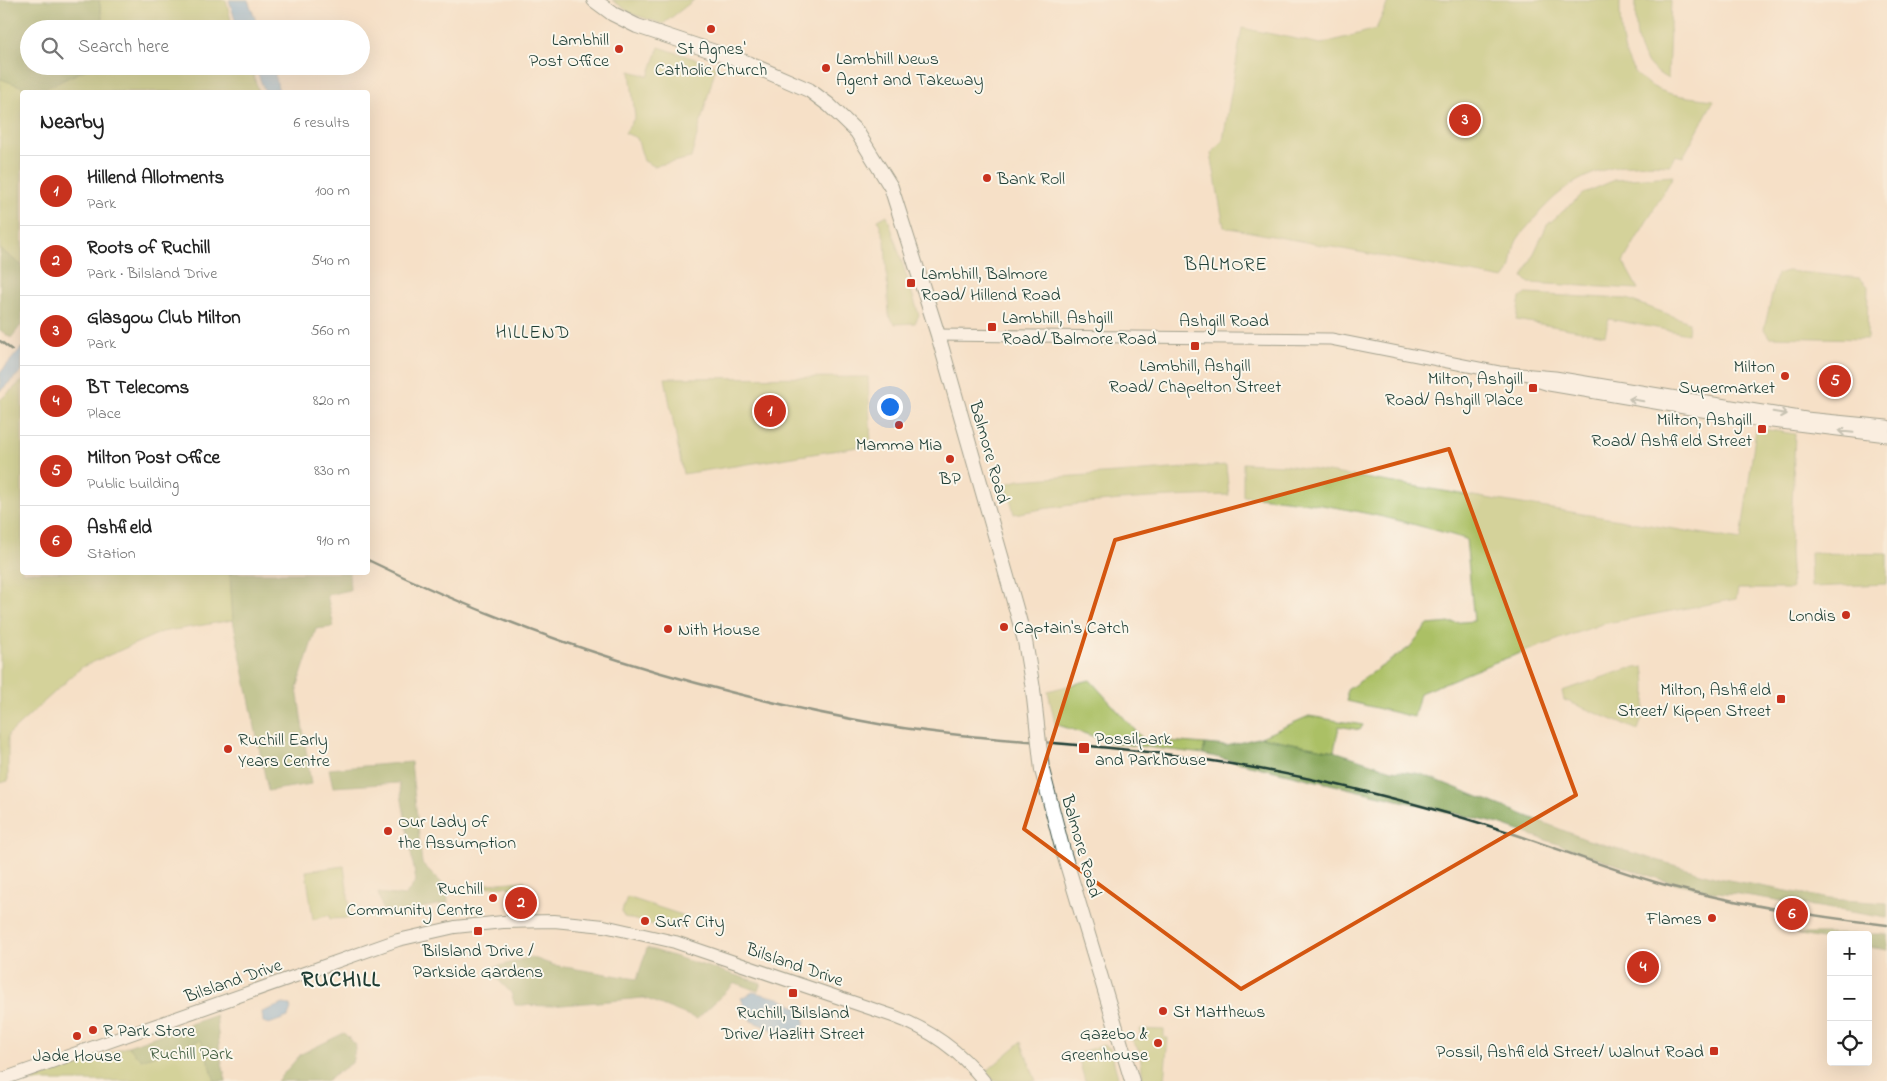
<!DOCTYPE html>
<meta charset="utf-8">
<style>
:root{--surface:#fff;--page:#f6f6f6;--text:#222;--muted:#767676;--line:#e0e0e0;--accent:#c8321e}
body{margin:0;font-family:"Indie Flower",sans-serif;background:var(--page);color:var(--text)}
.controls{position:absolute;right:15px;bottom:15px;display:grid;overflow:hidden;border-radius:5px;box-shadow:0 5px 20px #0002}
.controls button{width:45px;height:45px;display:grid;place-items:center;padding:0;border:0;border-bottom:1px solid var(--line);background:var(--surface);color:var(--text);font:25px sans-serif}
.you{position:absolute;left:889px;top:406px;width:18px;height:18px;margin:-12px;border:4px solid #fff;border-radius:50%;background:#1a73e8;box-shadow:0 0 0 8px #1a73e833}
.badge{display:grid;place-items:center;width:32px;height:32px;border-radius:50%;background:var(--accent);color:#fff;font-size:16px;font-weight:700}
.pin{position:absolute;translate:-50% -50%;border:2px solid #fff;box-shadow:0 1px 5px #0006}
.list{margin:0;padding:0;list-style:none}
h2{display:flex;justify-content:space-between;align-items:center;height:65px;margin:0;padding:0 20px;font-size:21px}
h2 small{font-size:16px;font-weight:400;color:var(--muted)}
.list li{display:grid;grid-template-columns:32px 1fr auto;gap:15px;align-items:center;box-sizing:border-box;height:70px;padding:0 20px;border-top:1px solid var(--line)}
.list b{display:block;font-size:19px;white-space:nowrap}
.list p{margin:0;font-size:16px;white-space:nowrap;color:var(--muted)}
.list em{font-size:16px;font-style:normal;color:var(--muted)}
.icon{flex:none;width:28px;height:28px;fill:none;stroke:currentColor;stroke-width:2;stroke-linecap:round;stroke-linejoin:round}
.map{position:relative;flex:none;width:1887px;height:1081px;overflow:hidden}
.search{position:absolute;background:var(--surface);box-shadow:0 5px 20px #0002;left:20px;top:20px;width:350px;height:55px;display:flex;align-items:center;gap:12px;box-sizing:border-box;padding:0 18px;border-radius:28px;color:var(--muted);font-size:19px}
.panel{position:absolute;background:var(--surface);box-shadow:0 5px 20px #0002;left:20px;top:90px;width:350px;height:485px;border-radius:5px}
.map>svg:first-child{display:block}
.green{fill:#abc065;stroke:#657e4c}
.forest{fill:#88a65a;stroke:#547247}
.water{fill:#62a1d4;stroke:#406f84}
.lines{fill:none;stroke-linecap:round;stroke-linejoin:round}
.tertiary-casing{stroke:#3f554a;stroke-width:13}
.secondary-casing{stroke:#3f554a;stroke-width:14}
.primary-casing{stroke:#3f554a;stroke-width:16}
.tertiary{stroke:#fff;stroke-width:11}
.secondary{stroke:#fff;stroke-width:12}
.primary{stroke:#fff;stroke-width:14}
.rail{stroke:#1f3d34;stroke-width:2.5}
.primary-bridge-casing{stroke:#3f554a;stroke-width:16;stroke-linecap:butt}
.primary-bridge{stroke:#fff;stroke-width:14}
.oneway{stroke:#8f9e9a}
.marked{fill:none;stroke:#d45610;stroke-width:4;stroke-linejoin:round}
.poi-dot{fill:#c8321e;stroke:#fbf7ec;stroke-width:2}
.labels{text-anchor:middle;stroke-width:4;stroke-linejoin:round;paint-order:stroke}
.poi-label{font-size:18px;fill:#1f3d34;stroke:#fbf7ec;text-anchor:start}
.street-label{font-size:18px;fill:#1f3d34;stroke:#fbf7ec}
.park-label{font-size:18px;fill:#425e40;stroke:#fbf7ec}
.neighbourhood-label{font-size:19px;letter-spacing:1px;fill:#1f3d34;stroke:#fbf7ec}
.district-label{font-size:22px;font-weight:bold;letter-spacing:1px;fill:#1f3d34;stroke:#fbf7ec}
</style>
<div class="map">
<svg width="1887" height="1081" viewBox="0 0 1887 1081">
<rect width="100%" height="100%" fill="#fbf7ec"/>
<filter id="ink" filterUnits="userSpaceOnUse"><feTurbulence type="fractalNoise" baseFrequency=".02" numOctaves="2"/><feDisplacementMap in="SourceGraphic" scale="10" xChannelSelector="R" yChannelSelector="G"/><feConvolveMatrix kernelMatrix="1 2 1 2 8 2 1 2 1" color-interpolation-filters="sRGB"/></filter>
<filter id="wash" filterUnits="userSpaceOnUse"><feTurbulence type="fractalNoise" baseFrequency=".0096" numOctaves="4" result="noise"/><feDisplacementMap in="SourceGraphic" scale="20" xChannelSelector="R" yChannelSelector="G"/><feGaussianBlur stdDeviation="1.12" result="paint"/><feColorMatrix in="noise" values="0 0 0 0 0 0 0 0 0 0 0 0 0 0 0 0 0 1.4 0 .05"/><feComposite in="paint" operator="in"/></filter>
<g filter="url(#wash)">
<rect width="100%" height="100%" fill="#f6e0c7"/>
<g class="green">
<polygon points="99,0 226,0 233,29 104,29"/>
<polygon points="612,0 694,0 663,24 632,14"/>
<path d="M1389,0h231c0,41 2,79 48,93 14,4 31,5 46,7l-31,57 -8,-2 -5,10c-59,-4 -98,8 -136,54 -5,7 -13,14 -17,21 -7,13 -2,28 -13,39l-280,-52 -13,-73 12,-14 19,-112 79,16 55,-15z"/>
<path d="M1636,0h35l-3,79c-34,-18 -33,-45 -32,-79z"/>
<polygon points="659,47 716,66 691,158 654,166 644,161 637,138 625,133 635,117 630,71 649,76"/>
<polygon points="93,66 250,66 259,92 22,92 22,266 0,249 0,78 37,92"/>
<polygon points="1673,176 1623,262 1638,289 1529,283 1523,277 1547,225 1584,193 1615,180"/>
<polygon points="887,215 919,315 915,323 895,324 889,316 885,240 878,220"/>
<polygon points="1787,271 1860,278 1868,286 1867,339 1769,337 1764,329 1777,274"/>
<polygon points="1526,294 1627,299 1689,322 1688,334 1609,319 1605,335 1516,320 1520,298"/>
<polygon points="868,377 871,445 683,474 665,378"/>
<polygon points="22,381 22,572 230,573 233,620 162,632 82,667 8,735 8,781 0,783 0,400"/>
<path d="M1756,428l39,6 -5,116 2,39h-54l-2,10 -134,25 -109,39 -73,30 -6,24 -67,-16v-11l63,-43 17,-22 47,-4 -8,-82c-73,-22 -147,-38 -223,-43v-33l42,2 456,75z"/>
<path d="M1226,465l3,30c-73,2 -143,5 -215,19l-8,-30 13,-4z"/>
<polygon points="1810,553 1887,554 1887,584 1811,587"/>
<path d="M1644,667c4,23 2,41 -6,63l-74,-30 -2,-9 65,-22z"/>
<polygon points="1090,680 1143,739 1205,744 1203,754 1114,743 1055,724 1048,691"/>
<polygon points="1309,716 1363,725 1360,730 1339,726 1334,751 1261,737"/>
<polygon points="344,866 351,918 330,919 329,915 313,920 306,871"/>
<polygon points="525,881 525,911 518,911 517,896 507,886 486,887 486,884"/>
<polygon points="627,897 685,916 682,927 672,930 624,917 622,911"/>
<polygon points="216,1015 220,1055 226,1081 31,1081"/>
<polygon points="1140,1029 1164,1030 1164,1038 1168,1038 1164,1081 1143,1081 1140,1052 1131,1039 1140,1039"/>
<polygon points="1021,1042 1036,1081 994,1081 987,1071"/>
<polygon points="1103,1045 1110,1048 1119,1081 1085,1081 1078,1056 1081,1052"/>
</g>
<g class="forest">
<polygon points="0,0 99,0 104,29 29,29 29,66 93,66 37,92 1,79"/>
<polygon points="0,249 22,266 22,324 11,338 0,330"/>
<polygon points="230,573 349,573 350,590 327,595 334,627 316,629 297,688 311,784 268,791 233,620"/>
<polygon points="1261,737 1334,751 1392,770 1421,774 1585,839 1718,878 1830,899 1887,903 1887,918 1739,894 1712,892 1659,879 1499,824 1203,754 1205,744 1227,746"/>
<polygon points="411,762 422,863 447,888 448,903 384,915 378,893 405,896 416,881 399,783 333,787 329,769"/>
<polygon points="1796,934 1887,934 1887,950 1868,947 1868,935 1831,935 1831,941"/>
<polygon points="647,948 761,983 758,991 735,983 697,1019 644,998 551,1006 515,1005 511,993 488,969 531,957 553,965 637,979"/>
<polygon points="216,1015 220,1055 226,1081 215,1081 201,1040 141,1060 128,1046"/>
<polygon points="344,1033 356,1045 352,1063 326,1081 277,1081 301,1054"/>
</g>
<g class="water">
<polygon points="229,0 248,0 259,29 238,29"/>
<polygon points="255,66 273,66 279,92 265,92"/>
<polygon points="22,347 22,371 0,391 0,373"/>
<polygon points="753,992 779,998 803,1011 805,1023 798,1035 781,1033 751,1021 741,998"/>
<polygon points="283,1004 290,1005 291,1009 288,1017 269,1024 263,1022 262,1012"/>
</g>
</g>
<g filter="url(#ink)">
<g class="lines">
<g class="tertiary-casing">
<g id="tertiary">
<polyline points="938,335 1331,339 1499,372 1555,377 1806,418 1887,426"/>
<polyline points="1533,380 1549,385 1755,420 1887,436"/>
</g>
</g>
<g class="secondary-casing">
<path id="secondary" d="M0,1080l398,-140 57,-13 48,-5 51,-1 50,5 71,16 218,74c36,13 67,35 91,65"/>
</g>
<g class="primary-casing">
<g id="primary">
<polyline points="594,0 613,14 637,26 745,62 809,90 829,105 857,132 891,187 938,335 1015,605 1025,641 1033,689"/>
<polyline points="1042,770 1063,851 1132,1081"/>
</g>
</g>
<use href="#tertiary" class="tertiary"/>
<use href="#secondary" class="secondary"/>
<use href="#primary" class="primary"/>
<g class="rail">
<polyline points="0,341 12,350"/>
<path d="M368,560c161,79 339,134 516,165 78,13 158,16 236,24 73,7 146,20 218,36 56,13 112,28 167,46 52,17 104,38 157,53 73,20 150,32 225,41"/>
</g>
<g class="primary-bridge-casing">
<polyline id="primary-bridge" points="1033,689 1042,770"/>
</g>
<use href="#primary-bridge" class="primary-bridge"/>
</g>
<defs><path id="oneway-shaft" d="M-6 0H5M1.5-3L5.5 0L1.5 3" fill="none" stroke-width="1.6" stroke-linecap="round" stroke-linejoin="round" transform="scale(1.25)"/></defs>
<g class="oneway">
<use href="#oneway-shaft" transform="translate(1636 400) rotate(-170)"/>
<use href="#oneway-shaft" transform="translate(1780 413) rotate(9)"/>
<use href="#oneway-shaft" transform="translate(1846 432) rotate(-174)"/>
</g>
</g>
<path d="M0 0H1887V1081H0ZM1449,449l127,346 -335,194 -217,-160 91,-289z" fill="#f6e0c7" fill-opacity=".55" fill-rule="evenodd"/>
<path class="marked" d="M1449,449l127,346 -335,194 -217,-160 91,-289z"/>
<g class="poi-dot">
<circle cx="711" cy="29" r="5"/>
<circle cx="619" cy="49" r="5"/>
<circle cx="826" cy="68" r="5"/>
<circle cx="987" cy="178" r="5"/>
<rect x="906" y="278" width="10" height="10" rx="2.5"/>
<rect x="987" y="322" width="10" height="10" rx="2.5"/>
<rect x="1190" y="341" width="10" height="10" rx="2.5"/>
<circle cx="1785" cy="376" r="5"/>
<rect x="1528" y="383" width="10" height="10" rx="2.5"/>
<circle cx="899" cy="425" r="5"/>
<rect x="1757" y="424" width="10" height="10" rx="2.5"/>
<circle cx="950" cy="459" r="5"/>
<circle cx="1846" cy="615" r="5"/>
<circle cx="1004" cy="627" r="5"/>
<circle cx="668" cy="629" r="5"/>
<rect x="1776" y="694" width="10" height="10" rx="2.5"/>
<rect x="1078" y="742" width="12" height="12" rx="2.5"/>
<circle cx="228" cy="749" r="5"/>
<circle cx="388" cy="831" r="5"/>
<circle cx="493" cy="898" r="5"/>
<circle cx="1712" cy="918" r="5"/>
<circle cx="645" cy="921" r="5"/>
<rect x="473" y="926" width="10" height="10" rx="2.5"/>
<rect x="788" y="988" width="10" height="10" rx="2.5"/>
<circle cx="1163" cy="1011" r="5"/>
<circle cx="93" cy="1030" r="5"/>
<circle cx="77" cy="1036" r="5"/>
<circle cx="1158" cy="1043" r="5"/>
<rect x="1709" y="1046" width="10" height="10" rx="2.5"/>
</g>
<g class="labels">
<g class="poi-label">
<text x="609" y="45" text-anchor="end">Lambhill<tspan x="609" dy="21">Post Office</tspan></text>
<text x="711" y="54" text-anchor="middle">St Agnes'<tspan x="711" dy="21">Catholic Church</tspan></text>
<text x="836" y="64">Lambhill News<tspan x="836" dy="21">Agent and Takeway</tspan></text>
<text x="997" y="184">Bank Roll</text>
<text x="921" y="279">Lambhill, Balmore<tspan x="921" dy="21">Road/ Hillend Road</tspan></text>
<text x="1002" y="323">Lambhill, Ashgill<tspan x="1002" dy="21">Road/ Balmore Road</tspan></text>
<text x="1195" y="371" text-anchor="middle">Lambhill, Ashgill<tspan x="1195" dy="21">Road/ Chapelton Street</tspan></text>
<text x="1775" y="372" text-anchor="end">Milton<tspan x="1775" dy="21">Supermarket</tspan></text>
<text x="1523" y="384" text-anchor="end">Milton, Ashgill<tspan x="1523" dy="21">Road/ Ashgill Place</tspan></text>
<text x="1752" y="425" text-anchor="end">Milton, Ashgill<tspan x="1752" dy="21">Road/ Ashfield Street</tspan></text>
<text x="899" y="450" text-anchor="middle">Mamma Mia</text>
<text x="950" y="484" text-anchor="middle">BP</text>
<text x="1836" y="621" text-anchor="end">Londis</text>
<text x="1014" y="633">Captain's Catch</text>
<text x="678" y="635">Nith House</text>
<text x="1771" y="695" text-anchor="end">Milton, Ashfield<tspan x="1771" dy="21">Street/ Kippen Street</tspan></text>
<text x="1095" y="744">Possilpark<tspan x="1095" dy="21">and Parkhouse</tspan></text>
<text x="238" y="745">Ruchill Early<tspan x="238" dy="21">Years Centre</tspan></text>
<text x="398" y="827">Our Lady of<tspan x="398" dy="21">the Assumption</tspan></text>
<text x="483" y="894" text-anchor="end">Ruchill<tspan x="483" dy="21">Community Centre</tspan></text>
<text x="1702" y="924" text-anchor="end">Flames</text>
<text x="655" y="927">Surf City</text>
<text x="478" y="956" text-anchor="middle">Bilsland Drive /<tspan x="478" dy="21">Parkside Gardens</tspan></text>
<text x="1173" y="1017">St Matthews</text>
<text x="793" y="1018" text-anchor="middle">Ruchill, Bilsland<tspan x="793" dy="21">Drive/ Hazlitt Street</tspan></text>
<text x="103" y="1036">R Park Store</text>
<text x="1148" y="1039" text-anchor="end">Gazebo &amp;<tspan x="1148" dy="21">Greenhouse</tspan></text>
<text x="1704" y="1057" text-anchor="end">Possil, Ashfield Street/ Walnut Road</text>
<text x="77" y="1061" text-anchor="middle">Jade House</text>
</g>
<g class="street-label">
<text x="1224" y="326">Ashgill Road</text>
<text transform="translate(990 452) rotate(74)" y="6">Balmore Road</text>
<text transform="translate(1082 846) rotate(74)" y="6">Balmore Road</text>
<text transform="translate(795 964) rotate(19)" y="6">Bilsland Drive</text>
<text transform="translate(233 980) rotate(-19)" y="6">Bilsland Drive</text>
</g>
<g class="park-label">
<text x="191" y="1059">Ruchill Park</text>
</g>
<g class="neighbourhood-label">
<text x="1226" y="270">BALMORE</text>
<text x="533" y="338">HILLEND</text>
</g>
<g class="district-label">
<text x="341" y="986">RUCHILL</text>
</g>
</g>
</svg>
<div class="controls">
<button>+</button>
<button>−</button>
<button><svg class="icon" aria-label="locate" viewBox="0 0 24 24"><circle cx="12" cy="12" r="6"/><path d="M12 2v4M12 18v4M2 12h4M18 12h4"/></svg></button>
</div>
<div class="you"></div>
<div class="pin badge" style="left:770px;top:411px">1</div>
<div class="pin badge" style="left:521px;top:903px">2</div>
<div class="pin badge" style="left:1465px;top:120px">3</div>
<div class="pin badge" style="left:1643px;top:967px">4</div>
<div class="pin badge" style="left:1835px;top:381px">5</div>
<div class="pin badge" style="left:1792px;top:914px">6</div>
<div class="search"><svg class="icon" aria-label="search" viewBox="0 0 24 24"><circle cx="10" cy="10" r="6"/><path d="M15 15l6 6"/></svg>Search here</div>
<section class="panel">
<h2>Nearby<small>6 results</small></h2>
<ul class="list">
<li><span class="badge">1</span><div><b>Hillend Allotments</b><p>Park</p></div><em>100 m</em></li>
<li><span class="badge">2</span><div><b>Roots of Ruchill</b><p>Park · Bilsland Drive</p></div><em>540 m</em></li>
<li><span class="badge">3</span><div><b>Glasgow Club Milton</b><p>Park</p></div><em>560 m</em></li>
<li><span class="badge">4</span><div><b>BT Telecoms</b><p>Place</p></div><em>820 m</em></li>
<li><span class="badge">5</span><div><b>Milton Post Office</b><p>Public building</p></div><em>830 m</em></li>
<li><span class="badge">6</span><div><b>Ashfield</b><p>Station</p></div><em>910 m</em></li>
</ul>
</section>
</div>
